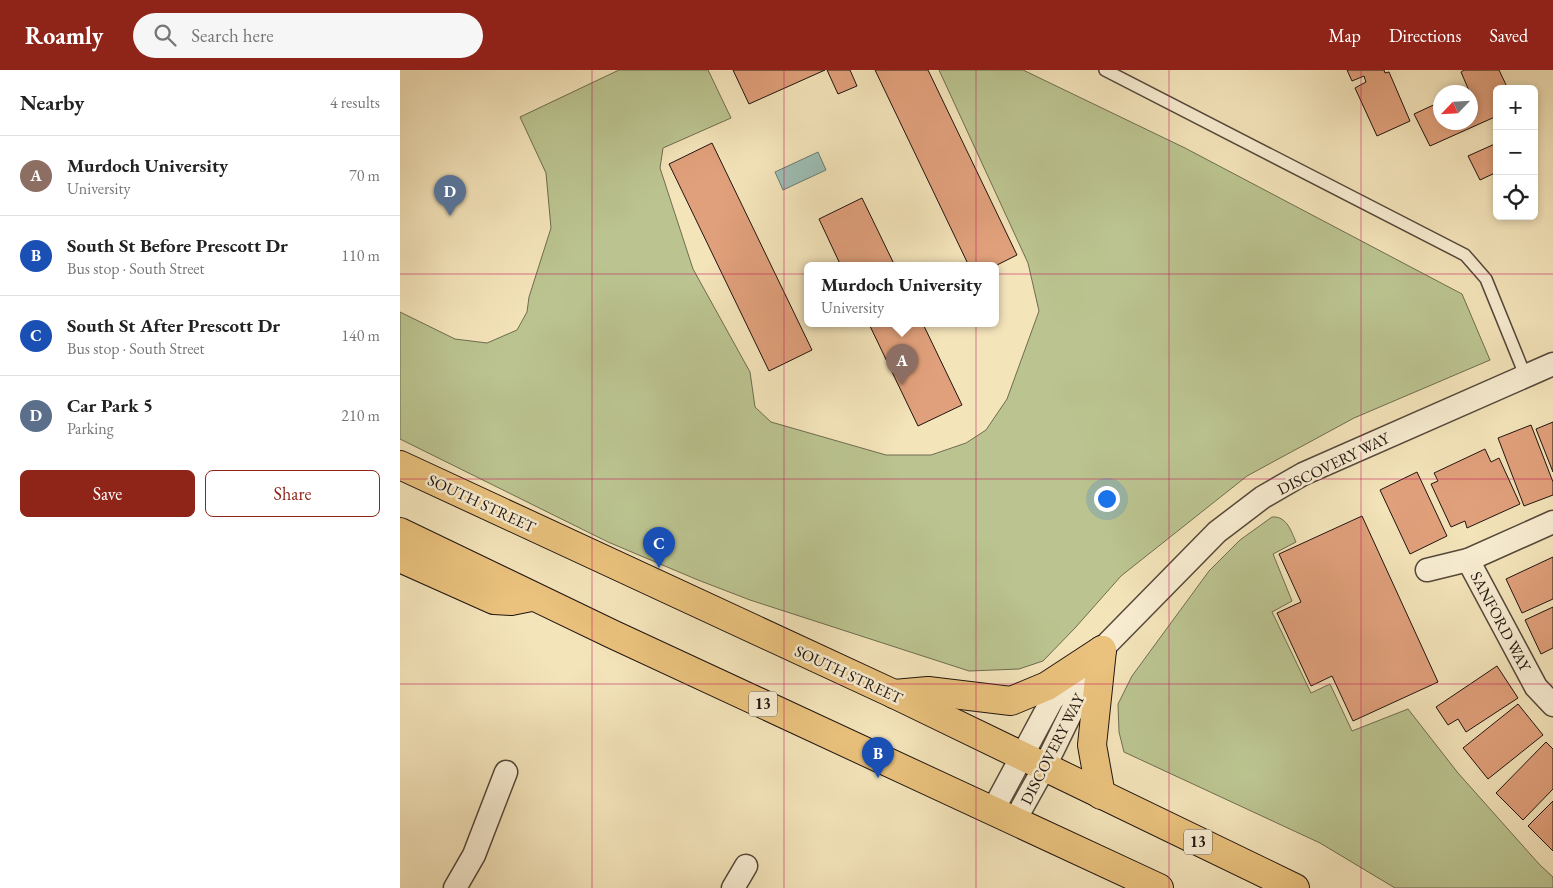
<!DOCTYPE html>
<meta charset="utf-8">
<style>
:root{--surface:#fff;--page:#f6f6f6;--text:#222;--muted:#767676;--line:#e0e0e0;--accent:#8f2418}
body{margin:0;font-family:"EB Garamond",serif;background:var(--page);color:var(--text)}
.controls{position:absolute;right:15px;top:15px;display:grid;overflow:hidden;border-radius:8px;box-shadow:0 2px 8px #0003}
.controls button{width:45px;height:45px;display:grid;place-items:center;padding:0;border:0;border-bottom:1px solid var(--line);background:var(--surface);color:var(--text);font:25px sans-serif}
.compass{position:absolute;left:1033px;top:15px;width:45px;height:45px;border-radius:50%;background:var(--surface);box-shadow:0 2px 8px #0003;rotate:245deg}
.you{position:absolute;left:706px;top:428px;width:18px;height:18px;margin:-12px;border:4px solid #fff;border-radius:50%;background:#1a73e8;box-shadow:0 0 0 8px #1a73e833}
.badge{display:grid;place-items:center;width:32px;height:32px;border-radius:50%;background:var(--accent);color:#fff;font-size:16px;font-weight:700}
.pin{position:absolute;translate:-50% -41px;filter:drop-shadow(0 1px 2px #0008)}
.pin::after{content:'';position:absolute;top:26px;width:18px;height:15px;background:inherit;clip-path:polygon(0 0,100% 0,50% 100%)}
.popup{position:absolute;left:404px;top:192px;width:195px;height:65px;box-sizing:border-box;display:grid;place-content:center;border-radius:8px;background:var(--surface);filter:drop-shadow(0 1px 4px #0005);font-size:16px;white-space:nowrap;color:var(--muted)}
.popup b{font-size:19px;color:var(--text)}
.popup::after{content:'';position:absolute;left:50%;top:100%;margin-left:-10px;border:10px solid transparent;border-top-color:var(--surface)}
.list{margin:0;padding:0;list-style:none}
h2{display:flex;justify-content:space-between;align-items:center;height:65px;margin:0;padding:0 20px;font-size:21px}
h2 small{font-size:16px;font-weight:400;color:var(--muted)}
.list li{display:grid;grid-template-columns:32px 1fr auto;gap:15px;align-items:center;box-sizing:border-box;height:80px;padding:0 20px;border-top:1px solid var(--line)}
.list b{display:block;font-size:19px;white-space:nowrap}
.list p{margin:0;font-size:16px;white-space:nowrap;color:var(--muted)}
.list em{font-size:16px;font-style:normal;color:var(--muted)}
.actions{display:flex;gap:10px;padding:15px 20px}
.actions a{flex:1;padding:11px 0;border:1px solid var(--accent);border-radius:8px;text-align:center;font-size:18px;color:var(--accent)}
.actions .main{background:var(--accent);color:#fff}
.icon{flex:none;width:28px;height:28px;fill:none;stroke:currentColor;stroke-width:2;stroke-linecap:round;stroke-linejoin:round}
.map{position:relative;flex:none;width:1153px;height:818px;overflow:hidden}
header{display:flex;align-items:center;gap:30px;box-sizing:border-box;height:70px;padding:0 25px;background:var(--accent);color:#fff}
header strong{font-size:24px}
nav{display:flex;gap:28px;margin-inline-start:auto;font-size:18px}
.search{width:350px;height:45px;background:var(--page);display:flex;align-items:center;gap:12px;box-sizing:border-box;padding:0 18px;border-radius:28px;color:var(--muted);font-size:19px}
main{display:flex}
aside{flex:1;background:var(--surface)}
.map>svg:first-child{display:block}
.green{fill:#bbc490;stroke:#6e6c50}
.water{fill:#9dbeb5;stroke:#6b7a73}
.building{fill:#e0a07b;stroke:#201410}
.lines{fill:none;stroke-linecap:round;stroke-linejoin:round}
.lane-casing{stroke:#55483a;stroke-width:14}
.street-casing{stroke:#55483a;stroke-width:25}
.highway-casing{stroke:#201410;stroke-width:30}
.lane{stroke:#f8edd2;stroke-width:11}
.street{stroke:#f8edd2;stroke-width:22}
.highway{stroke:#eac27d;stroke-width:28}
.grid{fill:none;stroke:#c2185b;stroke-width:1;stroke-opacity:0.55}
.labels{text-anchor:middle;stroke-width:5;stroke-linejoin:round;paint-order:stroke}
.shield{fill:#f8edd2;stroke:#61554a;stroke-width:1}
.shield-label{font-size:15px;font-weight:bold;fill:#201410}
.street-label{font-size:16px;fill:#201410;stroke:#f8edd2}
</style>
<header>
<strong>Roamly</strong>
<div class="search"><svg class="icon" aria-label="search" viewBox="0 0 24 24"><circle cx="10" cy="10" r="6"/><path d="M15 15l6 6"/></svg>Search here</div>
<nav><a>Map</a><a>Directions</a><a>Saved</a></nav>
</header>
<main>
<aside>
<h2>Nearby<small>4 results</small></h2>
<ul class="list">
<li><span class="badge" style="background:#8d6e63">A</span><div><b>Murdoch University</b><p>University</p></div><em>70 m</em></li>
<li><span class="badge" style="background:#1a4fb4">B</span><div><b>South St Before Prescott Dr</b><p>Bus stop · South Street</p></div><em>110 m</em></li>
<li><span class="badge" style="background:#1a4fb4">C</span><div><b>South St After Prescott Dr</b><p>Bus stop · South Street</p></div><em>140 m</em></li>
<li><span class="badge" style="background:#5c6f8a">D</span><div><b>Car Park 5</b><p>Parking</p></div><em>210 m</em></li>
</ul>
<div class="actions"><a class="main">Save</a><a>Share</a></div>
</aside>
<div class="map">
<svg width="1153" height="818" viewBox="0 0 1153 818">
<rect width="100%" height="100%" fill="#f4e4ba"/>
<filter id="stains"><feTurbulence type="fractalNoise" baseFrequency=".004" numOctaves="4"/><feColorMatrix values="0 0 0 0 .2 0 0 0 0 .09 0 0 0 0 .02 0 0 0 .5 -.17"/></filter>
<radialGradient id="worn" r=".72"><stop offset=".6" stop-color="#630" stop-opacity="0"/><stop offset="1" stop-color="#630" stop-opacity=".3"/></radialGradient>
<g class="green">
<polygon points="219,0 308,0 331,48 263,78 260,98 293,199 350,302 355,337 371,352 486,385 531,385 566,373 586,360 607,329 639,241 628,193 539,0 623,0 785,78 1062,224 1090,290 954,348 847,406 721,506 675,558 643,591 619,599 569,601 350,530 298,510 208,472 0,369 0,242 55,269 87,273 117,260 127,242 129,227 151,158 146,103 120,47"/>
<path d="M872,447c15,-1 19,14 24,25l-23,12 19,47 -20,11 39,81 19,-9 22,47 56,-22 50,64 81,91 14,13v11h-158l-75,-45 -196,-91 -5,-20 -1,-28 14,-28 77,-105 31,-31z"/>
</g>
<polygon class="water" points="418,82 426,100 383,120 375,102"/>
<g class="building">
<polygon points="333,0 425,0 349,34"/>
<polygon points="427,0 450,0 457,16 438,24"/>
<polygon points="475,0 528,0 617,185 595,196 569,196"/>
<polygon points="947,0 984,0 985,3 989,2 1010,51 977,66 955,18 966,12 964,6 952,11"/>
<polygon points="1064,0 1099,0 1108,19 1097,19 1097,46 1030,76 1014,44 1040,32 1040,52 1070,52 1070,31 1073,30 1061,2"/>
<polygon points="312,73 412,280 369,301 269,94"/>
<polygon points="1097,73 1097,102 1080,110 1068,86"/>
<polygon points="462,128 495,196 441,196 419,149"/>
<polygon points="469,254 523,254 562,335 518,356"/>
<polygon points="1153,352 1153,402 1136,359"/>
<polygon points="1131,355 1153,412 1153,425 1124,436 1098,368"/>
<polygon points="1085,379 1091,392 1099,388 1120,434 1067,458 1065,451 1051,457 1031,414 1038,411 1034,403"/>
<polygon points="1017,402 1047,466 1010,484 980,420"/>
<polygon points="962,446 1038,612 953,651 932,606 911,616 877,543 901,532 879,484"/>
<polygon points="1153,487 1153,529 1122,543 1106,509"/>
<polygon points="1153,537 1153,578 1141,584 1125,550"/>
<polygon points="1097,596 1118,628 1066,662 1058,649 1048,655 1036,637"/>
<polygon points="1118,634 1143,665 1088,709 1063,678"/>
<polygon points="1146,672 1153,679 1153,719 1123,750 1096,723"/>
<polygon points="1153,731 1153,781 1128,756"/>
</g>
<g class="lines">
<g class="lane-casing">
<polyline id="lane" points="705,0 1065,185 1086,209 1125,305"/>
</g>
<g class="street-casing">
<g id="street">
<polyline points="1068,490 1136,617 1153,635"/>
<polyline points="1027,500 1068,490 1153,452"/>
<polyline points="593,740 652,630 817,462 863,427 903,404 1153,294"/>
<polyline points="615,750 644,698 694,596"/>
<polyline points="55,818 74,785 106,702"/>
<polyline points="333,818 346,796"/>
</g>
</g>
<g class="highway-casing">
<g id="highway">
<polyline points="0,395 494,624 895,818"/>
<polyline points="0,462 212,564 759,818"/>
<polyline points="0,488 94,530 111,531 131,527"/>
<polyline points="494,624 528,621 611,631 647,616 702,580"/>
<polyline points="701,725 692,675 702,580"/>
</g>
</g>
<use href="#lane" class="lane"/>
<use href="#street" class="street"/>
<use href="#highway" class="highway"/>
</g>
<path class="grid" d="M192,0v818M384,0v818M576,0v818M769,0v818M961,0v818M0,204h1153M0,409h1153M0,614h1153"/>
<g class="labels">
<g class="shield">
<rect x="349" y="621.5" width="28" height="25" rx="4"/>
<rect x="784" y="759.5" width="28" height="25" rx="4"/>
</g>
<g class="shield-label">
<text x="363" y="639">13</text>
<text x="798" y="777">13</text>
</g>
<g class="street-label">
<text transform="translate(933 393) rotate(-26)" y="6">DISCOVERY WAY</text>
<text transform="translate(82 433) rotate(25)" y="6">SOUTH STREET</text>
<text transform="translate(1101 551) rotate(62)" y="6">SANFORD WAY</text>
<text transform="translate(449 604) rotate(25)" y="6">SOUTH STREET</text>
<text transform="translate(652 679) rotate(-63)" y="6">DISCOVERY WAY</text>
</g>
</g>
<rect width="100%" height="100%" filter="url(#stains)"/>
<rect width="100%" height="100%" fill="url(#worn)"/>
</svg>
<div class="controls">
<button>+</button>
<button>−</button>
<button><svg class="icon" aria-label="locate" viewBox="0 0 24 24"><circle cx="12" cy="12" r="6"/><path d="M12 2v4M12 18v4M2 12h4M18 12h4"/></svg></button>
</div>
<svg class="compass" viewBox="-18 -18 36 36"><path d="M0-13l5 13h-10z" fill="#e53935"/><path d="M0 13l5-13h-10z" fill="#767676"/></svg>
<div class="you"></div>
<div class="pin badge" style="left:502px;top:315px;background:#8d6e63">A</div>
<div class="popup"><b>Murdoch University</b>University</div>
<div class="pin badge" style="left:478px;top:708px;background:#1a4fb4">B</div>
<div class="pin badge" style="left:259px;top:498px;background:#1a4fb4">C</div>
<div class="pin badge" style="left:50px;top:146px;background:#5c6f8a">D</div>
</div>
</main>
